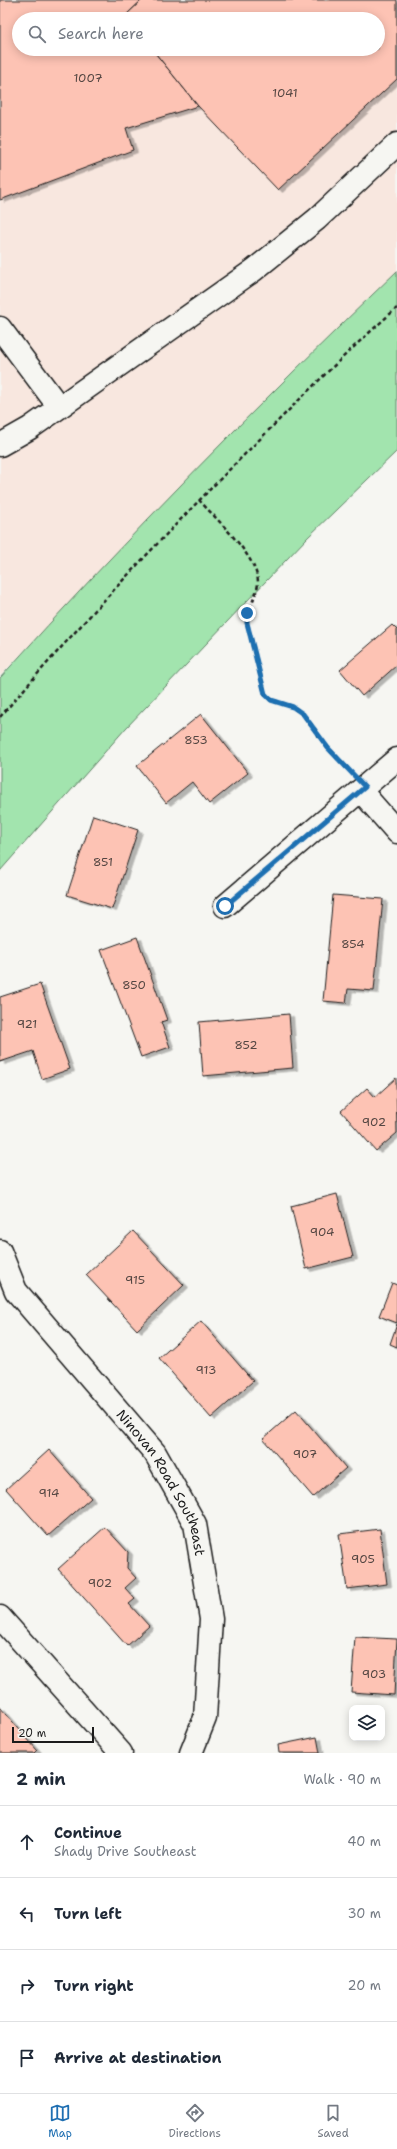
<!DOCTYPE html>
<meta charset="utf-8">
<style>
:root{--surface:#fff;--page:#f2f2f3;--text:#1f2937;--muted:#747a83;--line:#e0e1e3;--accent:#1f6fb2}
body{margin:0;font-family:"Shantell Sans",sans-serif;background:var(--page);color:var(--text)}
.controls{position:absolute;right:12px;bottom:12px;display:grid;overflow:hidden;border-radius:8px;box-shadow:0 2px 10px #0003}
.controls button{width:36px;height:36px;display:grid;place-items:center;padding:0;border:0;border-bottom:1px solid var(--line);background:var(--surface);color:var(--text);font:20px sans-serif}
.scale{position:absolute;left:12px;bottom:10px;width:82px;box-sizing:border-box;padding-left:4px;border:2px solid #1c1c1c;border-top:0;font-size:11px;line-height:14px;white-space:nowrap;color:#1c1c1c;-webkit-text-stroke:3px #f6f6f2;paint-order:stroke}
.stop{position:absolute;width:12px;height:12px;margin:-9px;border:3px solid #1f6fb2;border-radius:50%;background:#fff}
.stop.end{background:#1f6fb2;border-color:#fff;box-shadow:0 1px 4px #0008}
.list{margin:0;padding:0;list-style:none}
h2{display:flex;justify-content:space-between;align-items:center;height:52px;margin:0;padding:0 16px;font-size:17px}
h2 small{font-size:13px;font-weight:400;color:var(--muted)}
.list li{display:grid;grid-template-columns:26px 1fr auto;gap:12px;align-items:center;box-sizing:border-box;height:72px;padding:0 16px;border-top:1px solid var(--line)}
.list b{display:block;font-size:15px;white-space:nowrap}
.list p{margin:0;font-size:13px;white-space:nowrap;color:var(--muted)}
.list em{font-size:13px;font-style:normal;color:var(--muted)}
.icon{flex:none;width:22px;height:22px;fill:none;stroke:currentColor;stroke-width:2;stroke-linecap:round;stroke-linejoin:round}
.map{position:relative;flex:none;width:397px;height:1753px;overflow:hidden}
.search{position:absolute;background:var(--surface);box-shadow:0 2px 10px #0003;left:12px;right:12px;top:12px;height:44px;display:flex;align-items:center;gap:10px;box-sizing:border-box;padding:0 14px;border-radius:22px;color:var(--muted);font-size:15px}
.sheet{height:340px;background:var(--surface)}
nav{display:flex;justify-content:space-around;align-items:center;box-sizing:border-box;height:56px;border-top:1px solid var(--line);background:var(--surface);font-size:11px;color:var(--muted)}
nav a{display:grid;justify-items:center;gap:2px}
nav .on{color:var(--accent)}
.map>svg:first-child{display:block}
.built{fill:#f8e7df;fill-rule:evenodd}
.green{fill:#a2e4ae;stroke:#5f8065}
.building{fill:#fdc3b4;stroke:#1c1c1c;filter:url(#shadow)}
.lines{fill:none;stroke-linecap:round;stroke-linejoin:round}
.minor-casing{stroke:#1c1c1c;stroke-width:25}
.path{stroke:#1c1c1c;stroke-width:2.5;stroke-dasharray:4 3;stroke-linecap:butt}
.minor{stroke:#f6f6f2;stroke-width:22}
.route{stroke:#1f6fb2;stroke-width:5}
.labels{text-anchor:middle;stroke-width:3;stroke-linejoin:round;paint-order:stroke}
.number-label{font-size:12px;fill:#544642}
.street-label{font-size:14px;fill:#1c1c1c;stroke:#f6f6f2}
</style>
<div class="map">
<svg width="397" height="1753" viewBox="0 0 397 1753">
<defs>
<filter id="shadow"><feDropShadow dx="4.5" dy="2.5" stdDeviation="0" flood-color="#0004"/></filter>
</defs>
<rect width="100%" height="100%" fill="#f6f6f2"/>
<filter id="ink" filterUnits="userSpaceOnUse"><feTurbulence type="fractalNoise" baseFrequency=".025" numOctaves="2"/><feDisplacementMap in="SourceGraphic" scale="8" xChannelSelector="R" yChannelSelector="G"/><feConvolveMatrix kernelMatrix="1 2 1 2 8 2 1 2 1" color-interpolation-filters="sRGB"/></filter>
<g filter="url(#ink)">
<path class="built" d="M0,0h397v272l-113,108 -284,296zM19,19h359v30h-359z"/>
<path class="green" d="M397,271v180l-90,87 -181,190 -126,143v-193c127,-141 260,-276 397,-407z"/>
<g class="building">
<polygon points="0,0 142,0 125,16 128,19 19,19 19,49 152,49 198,106 126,128 133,150 0,200"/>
<polygon points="142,0 397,0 397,79 278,190 198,106 152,49 378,49 378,19 128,19 125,16"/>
<polygon points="392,625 397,630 397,665 362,696 340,670"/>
<polygon points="201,714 248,773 209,804 192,782 166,803 137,766"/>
<polygon points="93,815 138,830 112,909 67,895"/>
<polygon points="333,895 383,899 374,991 348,989 346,1003 323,1001"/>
<polygon points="137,937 167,1020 161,1022 170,1047 141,1057 101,950"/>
<polygon points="40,984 70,1069 42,1079 33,1051 0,1062 0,997"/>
<polygon points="289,1014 293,1068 203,1076 199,1022"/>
<polygon points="396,1078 397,1133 376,1151 341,1111 367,1088 375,1097"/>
<polygon points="337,1194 353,1257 306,1269 291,1206"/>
<polygon points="133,1231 184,1285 137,1330 86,1275"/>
<polygon points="392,1283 397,1285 397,1323 379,1316"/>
<polygon points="201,1321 253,1381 211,1418 159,1358"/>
<polygon points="397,1324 397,1347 390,1344"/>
<polygon points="296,1410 346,1468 313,1497 263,1439"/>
<polygon points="49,1450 91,1498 48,1536 6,1489"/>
<polygon points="105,1527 128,1552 127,1568 136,1578 125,1588 135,1599 129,1604 149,1626 127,1646 58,1569"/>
<polygon points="380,1529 387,1584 347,1589 339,1534"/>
<polygon points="355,1637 397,1639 394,1695 351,1692"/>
<polygon points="0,1707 37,1750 34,1753 0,1753"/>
<polygon points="317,1737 320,1753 279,1753 278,1745"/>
</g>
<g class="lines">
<g class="minor-casing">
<g id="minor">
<polyline points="0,328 59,407"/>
<polyline points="0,445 30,428 254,270 317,219 397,144"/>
<polyline points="361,791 397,832"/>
<polyline points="225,906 397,759"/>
<path id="s1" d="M0,1251l16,40 139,162 40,71 16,95 -6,99 -14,35"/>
<polyline points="0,1617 121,1753"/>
</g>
</g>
<g class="path">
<path d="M199,500c17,19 58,56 59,82 0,12 -11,27 -11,41l18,71 6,6 22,7 10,7 25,34 20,21"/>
<path d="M0,717c80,-93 164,-182 251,-269 48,-48 95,-96 146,-140"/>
</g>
<use href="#minor" class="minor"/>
</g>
</g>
<g class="lines" filter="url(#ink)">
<polyline class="route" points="225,906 365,787 328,748 303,714 293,707 271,700 265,694 247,623 247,613"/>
</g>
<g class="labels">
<g class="number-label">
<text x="88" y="82">1007</text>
<text x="285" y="97">1041</text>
<text x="196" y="744">853</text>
<text x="103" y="866">851</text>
<text x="353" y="948">854</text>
<text x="134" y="989">850</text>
<text x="27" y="1028">921</text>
<text x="246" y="1049">852</text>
<text x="374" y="1126">902</text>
<text x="322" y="1236">904</text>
<text x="135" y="1284">915</text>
<text x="206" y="1374">913</text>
<text x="305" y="1458">907</text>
<text x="49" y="1497">914</text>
<text x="363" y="1563">905</text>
<text x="100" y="1587">902</text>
<text x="374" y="1678">903</text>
</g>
<g class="street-label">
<text dy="5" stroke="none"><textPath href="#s1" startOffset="286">Ninovan Road Southeast</textPath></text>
</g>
</g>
</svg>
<div class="controls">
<button><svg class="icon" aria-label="layers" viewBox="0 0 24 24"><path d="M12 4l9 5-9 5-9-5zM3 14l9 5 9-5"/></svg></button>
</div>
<div class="scale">20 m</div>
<div class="stop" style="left:225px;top:906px"></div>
<div class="stop end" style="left:247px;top:613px"></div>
<div class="search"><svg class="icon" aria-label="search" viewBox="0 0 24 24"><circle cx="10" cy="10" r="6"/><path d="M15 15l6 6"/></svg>Search here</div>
</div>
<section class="sheet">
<h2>2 min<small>Walk · 90 m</small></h2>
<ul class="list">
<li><svg class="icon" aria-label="ahead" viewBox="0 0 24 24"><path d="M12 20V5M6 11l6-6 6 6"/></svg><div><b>Continue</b><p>Shady Drive Southeast</p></div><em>40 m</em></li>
<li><svg class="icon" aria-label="left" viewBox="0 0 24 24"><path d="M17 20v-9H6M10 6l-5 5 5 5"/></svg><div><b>Turn left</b></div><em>30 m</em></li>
<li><svg class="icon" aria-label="right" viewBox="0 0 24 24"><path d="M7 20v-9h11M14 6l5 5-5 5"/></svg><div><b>Turn right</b></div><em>20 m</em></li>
<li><svg class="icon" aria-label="arrive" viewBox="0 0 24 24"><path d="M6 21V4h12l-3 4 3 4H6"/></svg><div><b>Arrive at destination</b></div></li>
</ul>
</section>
<nav>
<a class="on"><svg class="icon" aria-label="map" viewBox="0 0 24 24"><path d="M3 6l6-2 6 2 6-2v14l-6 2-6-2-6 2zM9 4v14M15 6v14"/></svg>Map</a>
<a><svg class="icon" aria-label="directions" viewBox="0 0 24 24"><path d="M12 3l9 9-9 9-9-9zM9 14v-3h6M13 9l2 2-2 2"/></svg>Directions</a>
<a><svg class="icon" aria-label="saved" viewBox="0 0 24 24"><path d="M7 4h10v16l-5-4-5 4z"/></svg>Saved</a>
</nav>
